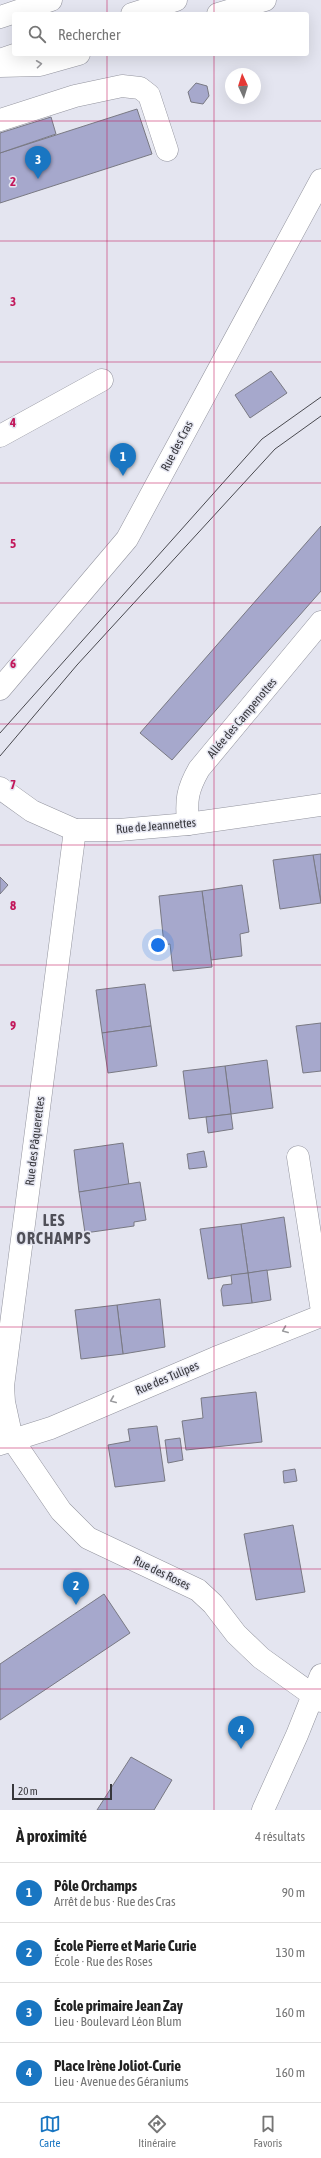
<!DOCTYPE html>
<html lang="fr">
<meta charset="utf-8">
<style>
:root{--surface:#fff;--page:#f2f2f2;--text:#222;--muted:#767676;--line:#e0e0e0;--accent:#1976c2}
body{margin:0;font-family:"Asap Condensed",sans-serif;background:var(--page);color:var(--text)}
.compass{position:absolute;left:225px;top:68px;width:36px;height:36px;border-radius:50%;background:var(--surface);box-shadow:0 4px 16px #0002;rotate:356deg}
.scale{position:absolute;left:12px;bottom:10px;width:100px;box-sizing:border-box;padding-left:4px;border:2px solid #37373c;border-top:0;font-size:11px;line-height:14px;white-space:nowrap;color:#37373c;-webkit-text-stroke:3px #e4e5f0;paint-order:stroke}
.you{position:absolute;left:158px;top:945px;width:14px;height:14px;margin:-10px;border:3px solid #fff;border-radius:50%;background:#1a73e8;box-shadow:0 0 0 6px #1a73e833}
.badge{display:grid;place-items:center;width:26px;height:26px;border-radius:50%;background:var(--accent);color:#fff;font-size:13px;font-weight:700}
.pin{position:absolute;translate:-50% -33px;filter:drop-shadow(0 1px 2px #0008)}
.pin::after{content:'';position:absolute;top:21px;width:14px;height:12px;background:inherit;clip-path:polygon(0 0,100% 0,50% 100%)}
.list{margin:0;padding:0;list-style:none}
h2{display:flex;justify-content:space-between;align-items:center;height:52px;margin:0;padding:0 16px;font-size:17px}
h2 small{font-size:13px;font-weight:400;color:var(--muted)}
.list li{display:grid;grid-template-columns:26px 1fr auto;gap:12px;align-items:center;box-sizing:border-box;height:60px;padding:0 16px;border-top:1px solid var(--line)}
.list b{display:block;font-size:15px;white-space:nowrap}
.list p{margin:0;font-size:13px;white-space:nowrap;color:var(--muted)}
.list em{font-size:13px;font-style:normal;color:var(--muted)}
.icon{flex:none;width:22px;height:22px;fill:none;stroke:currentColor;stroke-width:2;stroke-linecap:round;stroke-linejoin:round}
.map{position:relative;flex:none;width:321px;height:1810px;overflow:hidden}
.search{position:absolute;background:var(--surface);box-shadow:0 4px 16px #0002;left:12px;right:12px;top:12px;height:44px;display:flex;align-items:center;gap:10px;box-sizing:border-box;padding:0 14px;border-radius:4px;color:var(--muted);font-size:15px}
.sheet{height:292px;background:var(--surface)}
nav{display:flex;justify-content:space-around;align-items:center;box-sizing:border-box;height:56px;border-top:1px solid var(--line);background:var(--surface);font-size:11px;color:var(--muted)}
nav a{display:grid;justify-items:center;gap:2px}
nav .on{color:var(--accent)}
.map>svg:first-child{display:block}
.building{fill:#a6a8cc;stroke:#797983}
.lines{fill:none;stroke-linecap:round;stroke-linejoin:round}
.minor-casing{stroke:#93949e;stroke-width:23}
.major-casing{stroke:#93949e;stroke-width:23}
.minor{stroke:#fff;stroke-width:22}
.major{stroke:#fff;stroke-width:22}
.tram{stroke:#49494f;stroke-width:1}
.oneway{stroke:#9b9b9e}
.grid{fill:none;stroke:#c2185b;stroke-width:1;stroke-opacity:0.55}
.labels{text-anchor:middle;stroke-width:3;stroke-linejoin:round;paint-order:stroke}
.street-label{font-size:12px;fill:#37373c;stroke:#e4e5f0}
.district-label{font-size:16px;font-weight:bold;letter-spacing:1px;fill:#505059;stroke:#e4e5f0}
.grid-label{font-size:13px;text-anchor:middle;font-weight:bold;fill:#c2185b;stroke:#e4e5f0;stroke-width:3;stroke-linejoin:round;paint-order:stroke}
</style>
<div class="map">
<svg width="321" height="1810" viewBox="0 0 321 1810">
<rect width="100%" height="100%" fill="#e4e5f0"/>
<g class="building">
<polygon points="196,83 207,86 209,96 203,104 191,102 188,92"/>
<polygon points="137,109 152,154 0,203 0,153"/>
<polygon points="51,117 56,134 0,153 0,133"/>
<polygon points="271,371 287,393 250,418 235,395"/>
<polygon points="321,526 321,591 172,760 140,733"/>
<polygon points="321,854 321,903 313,855"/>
<polygon points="313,855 321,903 280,909 273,860"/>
<polygon points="0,877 8,885 0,894"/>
<polygon points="242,885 249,932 240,934 242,956 211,960 202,891"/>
<polygon points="202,891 212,967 173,971 170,944 164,945 159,896"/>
<polygon points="145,984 151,1026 102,1033 96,990"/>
<polygon points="321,1023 321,1071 303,1073 296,1026"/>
<polygon points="151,1026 157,1066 108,1073 102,1033"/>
<polygon points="267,1060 273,1108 231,1114 225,1066"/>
<polygon points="225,1066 231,1114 189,1119 183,1071"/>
<polygon points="231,1114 233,1129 208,1133 206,1117"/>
<polygon points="123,1143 129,1185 79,1192 74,1150"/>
<polygon points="204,1151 207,1167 189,1169 187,1154"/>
<polygon points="140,1182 146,1220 134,1222 134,1226 85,1233 79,1192"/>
<polygon points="284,1217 291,1267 248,1273 241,1224"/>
<polygon points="241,1224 248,1273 208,1279 200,1229"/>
<polygon points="267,1270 271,1300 252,1303 248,1273"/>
<polygon points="248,1273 252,1303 223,1306 221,1290 223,1285 232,1284 231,1275"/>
<polygon points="160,1299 165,1347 123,1354 117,1305"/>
<polygon points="117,1305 123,1354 81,1359 75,1310"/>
<polygon points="256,1392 262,1442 186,1450 182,1421 203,1418 201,1398"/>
<polygon points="157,1426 165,1481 115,1487 108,1445 130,1441 128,1429"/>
<polygon points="180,1438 183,1460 168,1463 165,1440"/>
<polygon points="295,1469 297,1481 284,1483 283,1471"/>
<polygon points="293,1525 305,1592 256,1600 244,1534"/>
<polygon points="104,1594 130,1633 0,1720 0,1664"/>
<polygon points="131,1757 172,1780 154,1810 97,1810"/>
</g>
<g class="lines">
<g class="minor-casing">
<g id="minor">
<polyline points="218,14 265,0"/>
<polyline points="0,66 40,65 79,54"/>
<polyline points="0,120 75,96 122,86 140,88 149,95 167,150"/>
<polyline points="0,436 102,380"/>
<polyline points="0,689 127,539 321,180"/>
<polyline points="0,788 32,811 75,830 119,830 188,824 321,805"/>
<path d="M188,824c-2,-24 -1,-34 11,-55l122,-147"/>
<polyline points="75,830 3,1386 4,1402 12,1439 61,1511 88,1538 198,1590 213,1604 236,1634 261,1658 321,1701"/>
<polyline points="298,1157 321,1305"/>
<polyline points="0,1444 51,1428 215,1358 321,1316"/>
<polyline points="263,1810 297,1735 321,1675"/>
</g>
</g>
<g class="major-casing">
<g id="major">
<polyline points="132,14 176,0"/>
<polyline points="0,17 51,0"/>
<polyline points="0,60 17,54"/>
</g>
</g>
<use href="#minor" class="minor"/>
<use href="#major" class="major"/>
<g class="tram">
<polyline points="0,733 262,439 321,397"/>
<polyline points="0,756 77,665 275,449 321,416"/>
</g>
</g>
<defs><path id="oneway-chevron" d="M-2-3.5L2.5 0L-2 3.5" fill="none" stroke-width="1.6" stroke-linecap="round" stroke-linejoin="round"/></defs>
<g class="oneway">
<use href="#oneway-chevron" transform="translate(39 64) rotate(-7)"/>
<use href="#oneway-chevron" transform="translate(285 1330) rotate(158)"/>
<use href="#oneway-chevron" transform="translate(113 1400) rotate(157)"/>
</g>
<path class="grid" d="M107,0v14M214,0v14M107,54v1756M214,54v1756M0,121h321M0,241h321M0,362h321M0,483h321M0,603h321M0,724h321M0,845h321M0,965h321M0,1086h321M0,1207h321M0,1327h321M0,1448h321M0,1569h321M0,1689h321"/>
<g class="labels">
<g class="street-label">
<text transform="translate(177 446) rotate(-62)" y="4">Rue des Cras</text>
<text transform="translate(242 718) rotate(-50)" y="4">Allée des Campenottes</text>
<text transform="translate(156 826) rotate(-5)" y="4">Rue de Jeannettes</text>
<text transform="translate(35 1141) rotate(-83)" y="4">Rue des Pâquerettes</text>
<text transform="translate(167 1378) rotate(-23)" y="4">Rue des Tulipes</text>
<text transform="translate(162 1573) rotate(26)" y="4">Rue des Roses</text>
</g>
<g class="district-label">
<text x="54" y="1226">LES<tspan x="54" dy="18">ORCHAMPS</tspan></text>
</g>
</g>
<g class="grid-label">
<text x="13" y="186">2</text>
<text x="13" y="306">3</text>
<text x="13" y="427">4</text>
<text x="13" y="548">5</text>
<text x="13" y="668">6</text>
<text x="13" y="789">7</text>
<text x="13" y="910">8</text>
<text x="13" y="1030">9</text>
</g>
</svg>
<svg class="compass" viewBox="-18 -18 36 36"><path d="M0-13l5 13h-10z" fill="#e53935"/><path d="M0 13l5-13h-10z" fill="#767676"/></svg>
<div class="scale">20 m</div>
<div class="you"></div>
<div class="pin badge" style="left:123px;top:476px">1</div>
<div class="pin badge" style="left:76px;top:1605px">2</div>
<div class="pin badge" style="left:38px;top:179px">3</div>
<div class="pin badge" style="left:241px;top:1749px">4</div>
<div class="search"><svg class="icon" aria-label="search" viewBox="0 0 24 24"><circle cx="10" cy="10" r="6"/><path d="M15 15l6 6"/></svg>Rechercher</div>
</div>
<section class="sheet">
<h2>À proximité<small>4 résultats</small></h2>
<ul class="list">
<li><span class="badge">1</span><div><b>Pôle Orchamps</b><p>Arrêt de bus · Rue des Cras</p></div><em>90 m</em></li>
<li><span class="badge">2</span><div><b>École Pierre et Marie Curie</b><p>École · Rue des Roses</p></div><em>130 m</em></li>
<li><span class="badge">3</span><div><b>École primaire Jean Zay</b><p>Lieu · Boulevard Léon Blum</p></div><em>160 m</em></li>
<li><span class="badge">4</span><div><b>Place Irène Joliot-Curie</b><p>Lieu · Avenue des Géraniums</p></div><em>160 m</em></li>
</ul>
</section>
<nav>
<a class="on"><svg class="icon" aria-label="map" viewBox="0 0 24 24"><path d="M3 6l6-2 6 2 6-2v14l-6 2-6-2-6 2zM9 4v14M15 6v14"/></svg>Carte</a>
<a><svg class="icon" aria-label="directions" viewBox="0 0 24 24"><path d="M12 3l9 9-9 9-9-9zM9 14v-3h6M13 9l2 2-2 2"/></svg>Itinéraire</a>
<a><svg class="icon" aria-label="saved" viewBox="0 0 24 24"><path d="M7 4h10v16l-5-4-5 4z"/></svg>Favoris</a>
</nav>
